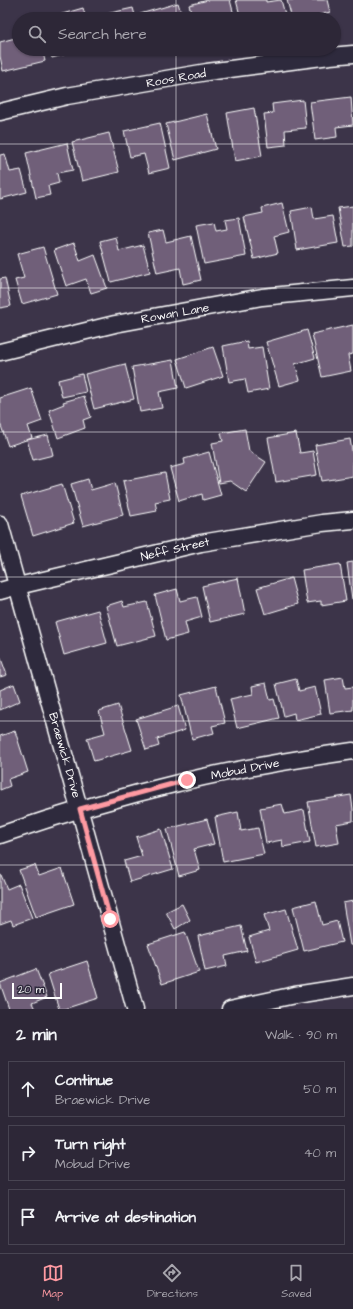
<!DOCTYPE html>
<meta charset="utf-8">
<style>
:root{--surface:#2d2737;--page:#393342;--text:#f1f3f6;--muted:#a7a5ad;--line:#484452;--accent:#ff9aa2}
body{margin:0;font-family:"Architects Daughter",sans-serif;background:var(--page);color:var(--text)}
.scale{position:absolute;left:12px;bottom:10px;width:50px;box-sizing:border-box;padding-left:4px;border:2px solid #fff;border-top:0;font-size:11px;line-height:14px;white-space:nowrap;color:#fff;-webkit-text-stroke:3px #2f2a3d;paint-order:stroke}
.stop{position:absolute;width:12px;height:12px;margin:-9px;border:3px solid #ff9aa2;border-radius:50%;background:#fff}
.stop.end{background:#ff9aa2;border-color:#fff;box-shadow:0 1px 4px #0008}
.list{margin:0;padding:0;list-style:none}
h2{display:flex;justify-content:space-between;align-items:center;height:52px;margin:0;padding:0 16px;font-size:17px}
h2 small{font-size:13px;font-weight:400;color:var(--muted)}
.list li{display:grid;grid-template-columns:26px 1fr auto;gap:12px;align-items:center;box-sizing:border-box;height:56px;margin:0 8px 8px;padding:0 8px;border:1px solid var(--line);border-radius:0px}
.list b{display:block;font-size:15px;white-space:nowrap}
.list p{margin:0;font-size:13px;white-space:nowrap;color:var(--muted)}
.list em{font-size:13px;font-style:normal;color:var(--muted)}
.icon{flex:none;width:22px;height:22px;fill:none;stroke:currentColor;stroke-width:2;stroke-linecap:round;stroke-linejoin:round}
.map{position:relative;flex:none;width:353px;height:1009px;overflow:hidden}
.search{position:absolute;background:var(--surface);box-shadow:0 1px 3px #0004;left:12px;right:12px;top:12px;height:44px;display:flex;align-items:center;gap:10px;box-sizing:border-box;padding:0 14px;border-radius:22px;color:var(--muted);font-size:15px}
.sheet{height:244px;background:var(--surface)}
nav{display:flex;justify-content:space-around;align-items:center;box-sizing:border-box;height:56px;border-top:1px solid var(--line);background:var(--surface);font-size:11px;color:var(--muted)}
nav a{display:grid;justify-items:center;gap:2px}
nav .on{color:var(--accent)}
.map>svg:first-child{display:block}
.building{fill:#6f5e79;stroke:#fff}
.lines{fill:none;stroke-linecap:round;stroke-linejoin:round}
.minor-casing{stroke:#fff;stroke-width:19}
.minor{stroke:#2f2a3d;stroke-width:16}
.route{stroke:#ff9aa2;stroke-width:5}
.grid{fill:none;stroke:#fff;stroke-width:1;stroke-opacity:0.55}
.labels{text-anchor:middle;stroke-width:4;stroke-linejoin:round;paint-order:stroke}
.street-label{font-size:12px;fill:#fff;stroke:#2f2a3d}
</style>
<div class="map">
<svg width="353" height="1009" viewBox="0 0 353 1009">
<rect width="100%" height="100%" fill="#3c3449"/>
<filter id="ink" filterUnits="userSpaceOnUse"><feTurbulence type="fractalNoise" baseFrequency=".025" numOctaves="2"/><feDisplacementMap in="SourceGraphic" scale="8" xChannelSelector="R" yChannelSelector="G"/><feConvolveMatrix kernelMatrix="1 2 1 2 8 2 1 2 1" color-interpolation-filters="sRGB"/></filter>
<g filter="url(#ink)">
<g class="building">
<polygon points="208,0 230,0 235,19 193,19 189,5"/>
<polygon points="236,0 266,0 266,2 281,0 286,18 241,19"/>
<polygon points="287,0 327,0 330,12 304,19 292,19"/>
<polygon points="178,3 183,19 142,19 140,14"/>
<polygon points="83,8 86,19 45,19"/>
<polygon points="133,8 136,19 93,19 92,17"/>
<polygon points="19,37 19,49 42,49 45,61 3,71 0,56 0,42"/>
<polygon points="49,49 85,49 52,58"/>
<polygon points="351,97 353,125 336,127 337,137 315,140 310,102"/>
<polygon points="303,100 306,128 285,130 286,145 268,147 264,114 273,113 272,104"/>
<polygon points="254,108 262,156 235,161 227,113"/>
<polygon points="207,114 216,149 175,160 166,124"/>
<polygon points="160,123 170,168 149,173 144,154 130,157 124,131"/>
<polygon points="109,133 119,172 82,181 72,142"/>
<polygon points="67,143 73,170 57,173 59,183 48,186 50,195 36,198 26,153"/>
<polygon points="5,154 10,172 21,170 27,192 0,199 0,155"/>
<polygon points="282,203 289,232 274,236 278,253 254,259 244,217 263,213 262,208"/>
<polygon points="353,206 353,246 345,247 338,208"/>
<polygon points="312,207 314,219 333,216 338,243 297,250 291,211"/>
<polygon points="239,218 246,256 204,264 196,225 214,222 216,231 227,229 225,220"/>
<polygon points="163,230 166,242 191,236 201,280 183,284 180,268 157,273 148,233"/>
<polygon points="116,237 119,251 143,245 150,272 111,282 100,241"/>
<polygon points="74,243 80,261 95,255 107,288 91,293 86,279 66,286 54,250"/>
<polygon points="43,247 57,294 22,304 15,280 24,278 17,254"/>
<polygon points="5,278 11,306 0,308 0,279"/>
<polygon points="353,325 353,354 348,355 351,371 322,377 312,334"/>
<polygon points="307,330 315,358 295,364 300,380 279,386 266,342"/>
<polygon points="247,341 248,349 262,347 269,389 248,393 245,379 229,382 223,346"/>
<polygon points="213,347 223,376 186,388 177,359"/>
<polygon points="173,360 178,388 159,392 162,408 140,412 132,367"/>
<polygon points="125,364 134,399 94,409 85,374"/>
<polygon points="82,374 86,392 62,397 58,380"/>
<polygon points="31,388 42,421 28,426 32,438 8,446 0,423 0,398"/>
<polygon points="84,396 91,417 83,420 85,428 58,438 49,410 64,404 63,402"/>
<polygon points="245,429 249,451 266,462 246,492 230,481 219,483 212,443 223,441 221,433"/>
<polygon points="296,433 300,453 313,451 317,475 276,482 268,438"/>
<polygon points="48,435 53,455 33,460 27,440"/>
<polygon points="350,439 353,457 353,476 322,481 315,445"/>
<polygon points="209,452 221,495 203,500 202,494 179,501 170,468 185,464 184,459"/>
<polygon points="165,473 170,499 155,502 157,511 131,516 123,481"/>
<polygon points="88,479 91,490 115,483 123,515 83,526 71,484"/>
<polygon points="62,484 74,523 33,536 21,496"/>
<polygon points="353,562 353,599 352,599 347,563"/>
<polygon points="340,564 346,601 321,605 321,601 307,603 302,570"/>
<polygon points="238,578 245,614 210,622 202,586"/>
<polygon points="291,578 298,604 265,614 257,588"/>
<polygon points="177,589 180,601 197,597 202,617 185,622 188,634 166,640 155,595"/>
<polygon points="122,601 124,607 147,602 156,636 117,646 106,606"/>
<polygon points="98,610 107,643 64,655 55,622"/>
<polygon points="0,656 7,675 0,677"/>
<polygon points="343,677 345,688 353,687 353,710 330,713 325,680"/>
<polygon points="296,679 299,691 315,687 321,714 295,720 294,713 284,716 276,684"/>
<polygon points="266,683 270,700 274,699 279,718 237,728 230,699 253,694 252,686"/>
<polygon points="14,684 20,701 0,710 0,690"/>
<polygon points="216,686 225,723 212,726 214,733 192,739 181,695"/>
<polygon points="118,705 132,750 94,761 87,738 105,733 99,711"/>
<polygon points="178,706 185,730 157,739 159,746 146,750 136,719"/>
<polygon points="15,731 28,772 8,779 10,786 0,790 0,736"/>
<polygon points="351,795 353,809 353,821 336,824 339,843 316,847 308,802"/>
<polygon points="282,804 285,814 304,810 310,842 283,847 282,840 266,843 260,808"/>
<polygon points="238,812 241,831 258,828 264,854 223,862 215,817"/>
<polygon points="207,819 214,844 194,849 200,870 179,876 167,829"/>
<polygon points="161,829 173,869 130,882 124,861 142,856 136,837"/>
<polygon points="35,865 39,876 62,868 74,904 36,917 19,870"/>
<polygon points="0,875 1,875 7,889 19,884 32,918 13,925 11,920 0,924"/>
<polygon points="316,901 322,925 337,921 342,942 304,951 293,907"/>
<polygon points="353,901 353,945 350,945 343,903"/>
<polygon points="182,904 190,920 175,929 166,912"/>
<polygon points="286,909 298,950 256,962 249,937 269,931 264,915"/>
<polygon points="241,926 247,951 225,956 227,966 205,971 198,936"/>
<polygon points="185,932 199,972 162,984 148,944"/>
<polygon points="87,961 98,998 64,1009 59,1009 48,974"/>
<polygon points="36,969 47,997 32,1003 35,1009 9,1009 0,983"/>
</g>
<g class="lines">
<g class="minor-casing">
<g id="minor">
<polyline points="0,112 67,96 207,72 330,56 353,54"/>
<polyline points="0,352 115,324 262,297 353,288"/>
<polyline points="0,524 135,1009"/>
<polyline points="0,591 18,586 201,543 322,523 353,520"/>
<path d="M0,835c61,-21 123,-39 186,-54 55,-13 111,-22 167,-30"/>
<polyline points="230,1009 295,995 353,986"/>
</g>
</g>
<use href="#minor" class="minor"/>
</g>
</g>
<g class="lines" filter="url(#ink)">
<polyline class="route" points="110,919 80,809 187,780"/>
</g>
<path class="grid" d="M176,0v19M176,49v960M0,144h353M0,288h353M0,432h353M0,577h353M0,721h353M0,865h353"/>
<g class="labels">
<g class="street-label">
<text transform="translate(176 78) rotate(-10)" y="4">Roos Road</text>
<text transform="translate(175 313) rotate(-10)" y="4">Rowan Lane</text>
<text transform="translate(175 549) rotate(-13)" y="4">Neff Street</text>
<text transform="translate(65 755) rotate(74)" y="4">Braewick Drive</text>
<text transform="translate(245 769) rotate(-11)" y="4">Mobud Drive</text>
</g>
</g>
</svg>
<div class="scale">20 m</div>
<div class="stop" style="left:110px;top:919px"></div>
<div class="stop end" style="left:187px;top:780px"></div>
<div class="search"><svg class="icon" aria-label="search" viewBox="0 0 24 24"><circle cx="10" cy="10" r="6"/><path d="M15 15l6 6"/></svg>Search here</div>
</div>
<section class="sheet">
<h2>2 min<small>Walk · 90 m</small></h2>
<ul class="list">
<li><svg class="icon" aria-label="ahead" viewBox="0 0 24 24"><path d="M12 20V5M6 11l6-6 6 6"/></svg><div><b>Continue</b><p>Braewick Drive</p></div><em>50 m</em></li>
<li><svg class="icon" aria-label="right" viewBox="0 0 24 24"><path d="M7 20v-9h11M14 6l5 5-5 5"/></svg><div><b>Turn right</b><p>Mobud Drive</p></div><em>40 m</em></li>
<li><svg class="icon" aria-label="arrive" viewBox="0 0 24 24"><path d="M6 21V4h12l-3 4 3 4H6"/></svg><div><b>Arrive at destination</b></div></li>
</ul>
</section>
<nav>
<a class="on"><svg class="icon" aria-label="map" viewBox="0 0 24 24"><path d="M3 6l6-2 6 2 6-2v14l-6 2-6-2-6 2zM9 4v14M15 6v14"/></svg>Map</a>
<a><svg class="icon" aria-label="directions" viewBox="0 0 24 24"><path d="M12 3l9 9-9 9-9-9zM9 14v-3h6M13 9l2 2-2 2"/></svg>Directions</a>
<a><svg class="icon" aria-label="saved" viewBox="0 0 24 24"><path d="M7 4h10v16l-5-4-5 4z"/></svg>Saved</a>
</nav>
